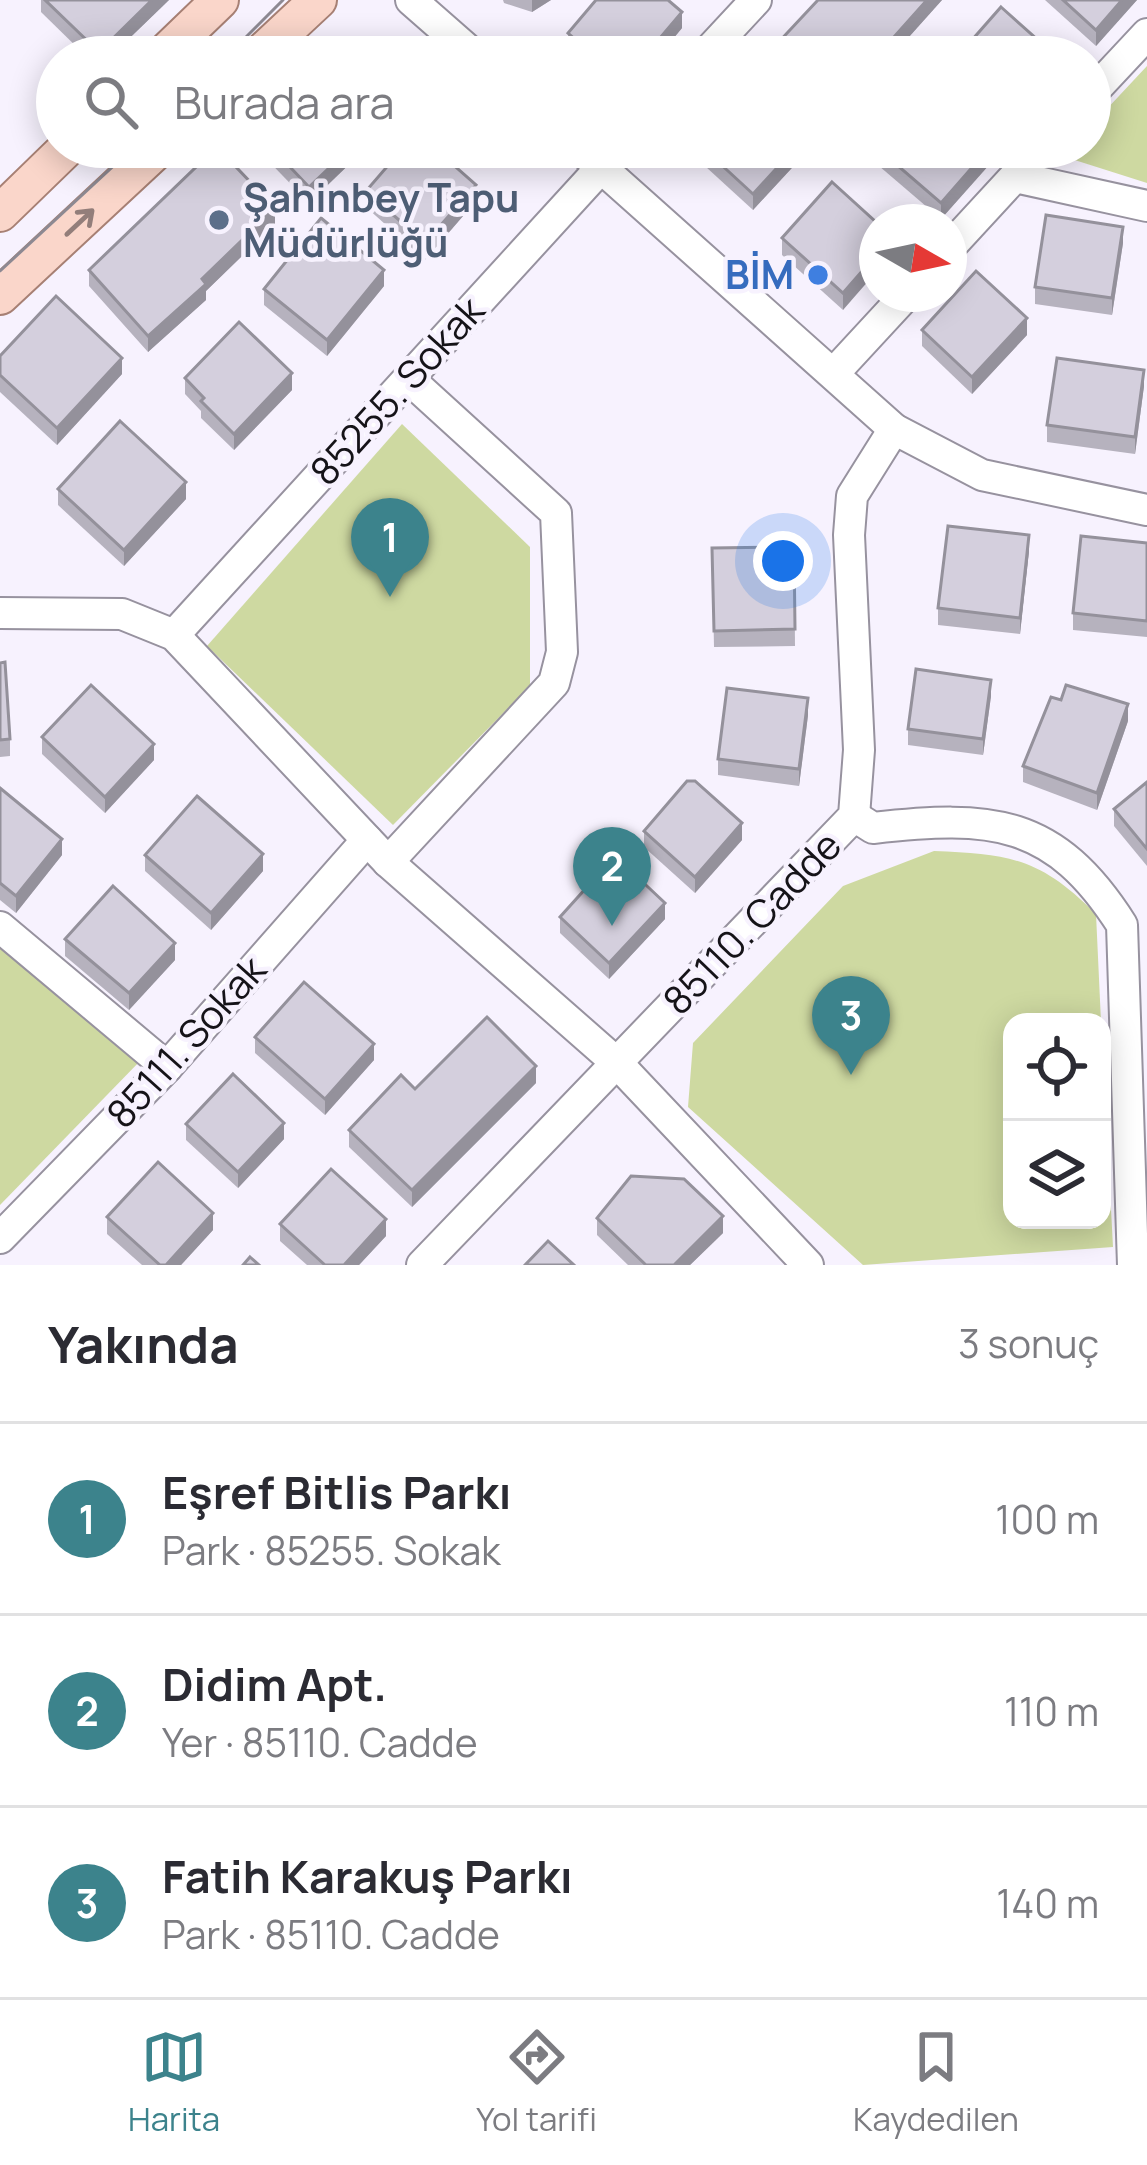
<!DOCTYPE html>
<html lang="tr">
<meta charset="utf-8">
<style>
:root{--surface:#fff;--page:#f7f7f7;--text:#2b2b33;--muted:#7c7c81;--line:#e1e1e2;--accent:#3c838c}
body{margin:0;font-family:Manrope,sans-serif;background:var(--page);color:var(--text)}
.controls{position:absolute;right:36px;bottom:36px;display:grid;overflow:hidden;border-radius:24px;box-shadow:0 6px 30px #0003}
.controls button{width:108px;height:108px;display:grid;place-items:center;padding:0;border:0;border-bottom:3px solid var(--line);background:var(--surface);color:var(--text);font:60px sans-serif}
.compass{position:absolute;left:859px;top:204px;width:108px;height:108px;border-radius:50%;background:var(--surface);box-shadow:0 6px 30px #0003;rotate:99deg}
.you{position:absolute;left:783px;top:561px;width:42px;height:42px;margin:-30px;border:9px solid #fff;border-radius:50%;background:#1a73e8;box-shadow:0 0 0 18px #1a73e833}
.badge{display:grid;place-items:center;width:78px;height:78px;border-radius:50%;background:var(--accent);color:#fff;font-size:39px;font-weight:700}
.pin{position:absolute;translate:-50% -99px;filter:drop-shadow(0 3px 6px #0008)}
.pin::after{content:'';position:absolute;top:63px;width:42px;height:36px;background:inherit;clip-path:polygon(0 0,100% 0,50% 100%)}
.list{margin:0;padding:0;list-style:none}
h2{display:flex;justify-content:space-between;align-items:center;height:156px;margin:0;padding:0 48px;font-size:51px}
h2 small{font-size:39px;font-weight:400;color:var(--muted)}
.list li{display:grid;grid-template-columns:78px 1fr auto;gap:36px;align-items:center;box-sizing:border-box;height:192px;padding:0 48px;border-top:3px solid var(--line)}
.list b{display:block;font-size:45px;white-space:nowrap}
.list p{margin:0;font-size:39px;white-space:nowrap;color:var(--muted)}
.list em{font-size:39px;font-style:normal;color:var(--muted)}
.icon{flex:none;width:66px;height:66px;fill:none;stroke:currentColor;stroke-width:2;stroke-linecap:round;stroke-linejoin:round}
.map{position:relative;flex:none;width:1147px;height:1265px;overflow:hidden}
.search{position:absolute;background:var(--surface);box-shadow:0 6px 30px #0003;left:36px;right:36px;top:36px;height:132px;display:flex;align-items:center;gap:30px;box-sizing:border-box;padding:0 42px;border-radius:66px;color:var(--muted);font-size:45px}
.sheet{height:732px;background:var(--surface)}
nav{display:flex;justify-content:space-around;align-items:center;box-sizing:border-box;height:168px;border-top:3px solid var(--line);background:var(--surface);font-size:33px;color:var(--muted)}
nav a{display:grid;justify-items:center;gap:6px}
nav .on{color:var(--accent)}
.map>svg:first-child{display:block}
.green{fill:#ced9a1}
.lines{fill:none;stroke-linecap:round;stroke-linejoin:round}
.minor-casing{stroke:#97929f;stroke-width:34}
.major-casing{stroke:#a78074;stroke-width:40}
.minor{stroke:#fff;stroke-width:30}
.major{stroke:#fad6ca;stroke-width:36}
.tram{stroke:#8d8992;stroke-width:3}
.wall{fill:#b6b2be}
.shaded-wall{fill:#94919b}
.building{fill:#d4cfdd;stroke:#94919b;stroke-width:3}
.oneway{stroke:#937e7a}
.service-dot{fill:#5c6f8a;stroke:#f7f2fe;stroke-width:4.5}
.shop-dot{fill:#3f7fe0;stroke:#f7f2fe;stroke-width:4.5}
.labels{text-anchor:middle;stroke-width:9;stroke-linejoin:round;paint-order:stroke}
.service-label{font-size:39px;font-weight:bold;fill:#4e5e75;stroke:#f7f2fe;text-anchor:start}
.shop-label{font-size:39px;font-weight:bold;fill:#366cbe;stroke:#f7f2fe;text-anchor:end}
.street-label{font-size:39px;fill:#151318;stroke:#f7f2fe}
</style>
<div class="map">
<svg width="1147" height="1265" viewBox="0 0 1147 1265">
<rect width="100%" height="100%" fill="#f7f2fe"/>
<g class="green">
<polygon points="1147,66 1147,183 1062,156 1071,147 1090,147 1090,127"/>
<polygon points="402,424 530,547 530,686 393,825 207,646"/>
<path d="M934,851c76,3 106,7 162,63l5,108h-89v198h90v-182l11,209 -250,18 -175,-158 5,-64 150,-157z"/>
<polygon points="0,943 142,1059 0,1205"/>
</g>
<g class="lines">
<g class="minor-casing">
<g id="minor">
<polyline points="411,0 476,57"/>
<polyline points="703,57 756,0"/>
<polyline points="1090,95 1147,34"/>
<polyline points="578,147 894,429 982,475 1147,510"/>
<polyline points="1015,177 1147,206"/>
<polyline points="949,248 1042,147"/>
<polyline points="834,373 907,294"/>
<polyline points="0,613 122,614 174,635 388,862 618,1064 808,1265"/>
<polyline points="174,635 620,147"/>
<path d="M854,816l19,12c118,-13 181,-10 249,97l11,340"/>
<polyline points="388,862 554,683 562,652 556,513 409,379"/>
<polyline points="0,927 167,1067"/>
<polyline points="0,1238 167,1067 367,840"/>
<polyline points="422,1265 854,816 859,750 849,535 852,496 894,429"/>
</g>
</g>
<g class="major-casing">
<g id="major">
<polyline points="161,57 220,0"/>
<polyline points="257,57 318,0"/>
<polyline points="0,213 68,147"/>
<polyline points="0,296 160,147"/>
</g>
</g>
<use href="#minor" class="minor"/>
<use href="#major" class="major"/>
<g class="tram">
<polyline points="226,57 283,0"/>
<polyline points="0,271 134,147"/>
</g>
</g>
<g class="wall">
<polygon points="41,0 169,0 110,57 87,57 41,12"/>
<polygon points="503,0 551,0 532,12 504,3"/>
<polygon points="818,0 942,0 891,57 774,57 774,47"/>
<polygon points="1045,0 1137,0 1096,46"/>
<polygon points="682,28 658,57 576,57 568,50 568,33"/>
<polygon points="255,147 366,147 366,148 309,203"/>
<polygon points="694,147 802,147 802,157 753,210 694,156"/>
<polygon points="872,147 1005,147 941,219 872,160"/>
<polygon points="366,191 476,201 425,260 366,207"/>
<polygon points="877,223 843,310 782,255 782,238"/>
<polygon points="275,224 206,291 206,300 148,352 89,286 89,270"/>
<polygon points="1123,243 1112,315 1035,304 1035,287"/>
<polygon points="384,286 327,356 264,305 264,289"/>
<polygon points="922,330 1027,335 972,394 922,346"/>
<polygon points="0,356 122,374 57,445 0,392"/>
<polygon points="185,378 292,390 234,450 201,418 201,411 185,394"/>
<polygon points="1144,386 1135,454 1047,442 1047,425"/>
<polygon points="58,489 186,499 124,566 58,505"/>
<polygon points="1147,543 1147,637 1073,630 1073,613"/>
<polygon points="794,547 795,646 714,647 712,548"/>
<polygon points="1029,551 1020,634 938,625 938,608"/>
<polygon points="0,663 10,739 10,756 0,757"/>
<polygon points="991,696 983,755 908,745 908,729"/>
<polygon points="808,715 799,786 718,775 718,759"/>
<polygon points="1128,721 1097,810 1023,782 1023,766"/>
<polygon points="42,737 154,760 105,813 42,754"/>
<polygon points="1147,782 1147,866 1114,826 1114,809"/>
<polygon points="0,788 62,855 16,913 0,900"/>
<polygon points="644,831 742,840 695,893 644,847"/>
<polygon points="145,855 263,871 211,930 145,871"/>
<polygon points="560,917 665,919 609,979 560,933"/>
<polygon points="65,939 175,960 129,1010 65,956"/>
<polygon points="255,1037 374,1060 325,1115 255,1053"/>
<polygon points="536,1083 412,1207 349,1147 349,1130 415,1089"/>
<polygon points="186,1124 284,1139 238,1188 186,1140"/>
<polygon points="107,1217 213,1230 181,1265 142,1265 107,1234"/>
<polygon points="597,1218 723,1233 690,1265 628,1265 597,1235"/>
<polygon points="280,1224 386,1236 359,1265 307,1265 280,1241"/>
</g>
<g class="shaded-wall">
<polygon points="152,0 169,0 110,57 99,57 99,52"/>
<polygon points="532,0 551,0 532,12"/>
<polygon points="927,0 942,0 891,57 886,57 886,46"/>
<polygon points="1122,0 1137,0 1096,46 1096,30"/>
<polygon points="682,12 682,28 658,57 644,57"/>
<polygon points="351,147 366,148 309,203 309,187"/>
<polygon points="796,147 802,147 802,157 753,210 753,194"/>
<polygon points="990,147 1005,147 941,219 941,203"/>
<polygon points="476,185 476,201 425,260 425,243"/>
<polygon points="275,208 275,224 206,291 206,300 148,352 148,336 202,279"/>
<polygon points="1123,227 1123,243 1112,315 1112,298"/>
<polygon points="877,254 877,271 843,310 843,293"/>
<polygon points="384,270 384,286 327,356 327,340"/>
<polygon points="1027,318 1027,335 972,394 972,377"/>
<polygon points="122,358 122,374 57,445 57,428"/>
<polygon points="1144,370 1144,386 1135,454 1135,437"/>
<polygon points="292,373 292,390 234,450 234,434"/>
<polygon points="186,482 186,499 124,566 124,550"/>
<polygon points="1029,535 1029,551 1020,634 1020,618"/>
<polygon points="991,680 991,696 983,755 983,739"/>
<polygon points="808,698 808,715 799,786 799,769"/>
<polygon points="1128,704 1128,721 1097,810 1097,793"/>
<polygon points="154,744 154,760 105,813 105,797"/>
<polygon points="742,823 742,840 695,893 695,877"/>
<polygon points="62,839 62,855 16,913 16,896"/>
<polygon points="263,854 263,871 211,930 211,913"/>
<polygon points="665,903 665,919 609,979 609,963"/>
<polygon points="175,943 175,960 129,1010 129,993"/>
<polygon points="374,1044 374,1060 325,1115 325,1099"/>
<polygon points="536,1066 536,1083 412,1207 412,1190"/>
<polygon points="284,1123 284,1139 238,1188 238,1172"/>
<polygon points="213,1213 213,1230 181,1265 166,1265"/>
<polygon points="723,1216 723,1233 690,1265 674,1265"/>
<polygon points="386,1219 386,1236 359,1265 344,1265"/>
</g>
<g class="building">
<polygon points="45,0 152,0 99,52"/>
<polygon points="596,0 668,0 682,12 644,57 595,57 568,33"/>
<polygon points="818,0 927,0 886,46 891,51 886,57 786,57 774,47"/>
<polygon points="1063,0 1122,0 1096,30"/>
<polygon points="1001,7 1057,57 957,57"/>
<polygon points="217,147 275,208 202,279 206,284 148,336 89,270"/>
<polygon points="271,147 351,147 309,187"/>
<polygon points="404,147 433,147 476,185 425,243 366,191"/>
<polygon points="702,147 796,147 753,194"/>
<polygon points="876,147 990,147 941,203"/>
<polygon points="832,182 877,223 877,254 843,293 782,238"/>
<polygon points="1046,215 1123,227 1112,298 1035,287"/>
<polygon points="321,218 384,270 327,340 264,289"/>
<polygon points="976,271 1027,318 972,377 922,330"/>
<polygon points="56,296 122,358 57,428 0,375 0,356"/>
<polygon points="239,322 292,373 234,434 201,401 204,398 185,378"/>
<polygon points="1057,358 1144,370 1135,437 1047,425"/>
<polygon points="120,421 186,482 124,550 58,489"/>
<polygon points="948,526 1029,535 1020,618 938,608"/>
<polygon points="1081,536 1147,543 1147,621 1073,613"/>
<polygon points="794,547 795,629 714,631 712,548"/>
<polygon points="5,662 10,739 0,740 0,663"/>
<polygon points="916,669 991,680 983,739 908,729"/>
<polygon points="91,685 154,744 105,797 42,737"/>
<polygon points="1066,685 1128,704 1097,793 1023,766 1051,697 1061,700"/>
<polygon points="727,688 808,698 799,769 718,759"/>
<polygon points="687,781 695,781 742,823 695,877 644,831"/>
<polygon points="1147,782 1147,849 1114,809"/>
<polygon points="0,788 62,839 16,896 0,883"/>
<polygon points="197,796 263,854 211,913 145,855"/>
<polygon points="615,856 665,903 609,963 560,917"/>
<polygon points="113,886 175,943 129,993 65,939"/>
<polygon points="304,982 374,1044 325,1099 255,1037"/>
<polygon points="487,1017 536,1066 412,1190 349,1130 401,1075 415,1089"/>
<polygon points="233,1074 284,1123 238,1172 186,1124"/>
<polygon points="158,1162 213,1213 166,1265 160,1265 107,1217"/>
<polygon points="331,1169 386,1219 344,1265 325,1265 280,1224"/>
<polygon points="631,1176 684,1179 723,1216 674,1265 646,1265 597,1218"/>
<polygon points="548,1241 574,1265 525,1265"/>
<polygon points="250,1257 259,1265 243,1265"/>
</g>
<defs><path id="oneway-shaft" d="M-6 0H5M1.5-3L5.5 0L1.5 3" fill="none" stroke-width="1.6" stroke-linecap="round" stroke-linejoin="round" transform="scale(3)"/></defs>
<use class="oneway" href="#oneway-shaft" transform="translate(80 222) rotate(-43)"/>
<circle class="service-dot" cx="219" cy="220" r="12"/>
<circle class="shop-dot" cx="818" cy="275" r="12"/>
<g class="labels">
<g class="service-label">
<text x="243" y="212">Şahinbey Tapu<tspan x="243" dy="45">Müdürlüğü</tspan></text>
</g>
<g class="shop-label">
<text x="794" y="289">BİM</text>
</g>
<g class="street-label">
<text transform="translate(397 391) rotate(-48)" y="14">85255. Sokak</text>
<text transform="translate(752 923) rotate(-46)" y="14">85110. Cadde</text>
<text transform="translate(186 1042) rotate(-48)" y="14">85111. Sokak</text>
</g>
</g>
</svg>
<div class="controls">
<button><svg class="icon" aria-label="locate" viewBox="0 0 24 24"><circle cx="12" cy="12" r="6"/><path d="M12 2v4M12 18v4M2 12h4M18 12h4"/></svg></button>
<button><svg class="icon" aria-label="layers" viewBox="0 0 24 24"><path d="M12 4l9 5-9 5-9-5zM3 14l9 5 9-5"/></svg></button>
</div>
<svg class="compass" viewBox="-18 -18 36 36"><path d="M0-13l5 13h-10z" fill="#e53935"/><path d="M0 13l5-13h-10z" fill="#7c7c81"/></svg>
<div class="you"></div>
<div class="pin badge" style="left:390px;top:597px">1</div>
<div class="pin badge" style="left:612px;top:926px">2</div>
<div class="pin badge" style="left:851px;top:1075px">3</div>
<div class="search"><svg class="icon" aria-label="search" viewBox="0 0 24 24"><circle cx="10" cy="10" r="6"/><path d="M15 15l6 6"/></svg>Burada ara</div>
</div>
<section class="sheet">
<h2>Yakında<small>3 sonuç</small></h2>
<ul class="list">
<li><span class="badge">1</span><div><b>Eşref Bitlis Parkı</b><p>Park · 85255. Sokak</p></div><em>100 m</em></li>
<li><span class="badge">2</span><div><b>Didim Apt.</b><p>Yer · 85110. Cadde</p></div><em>110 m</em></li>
<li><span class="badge">3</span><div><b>Fatih Karakuş Parkı</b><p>Park · 85110. Cadde</p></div><em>140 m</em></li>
</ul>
</section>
<nav>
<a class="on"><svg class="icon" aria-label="map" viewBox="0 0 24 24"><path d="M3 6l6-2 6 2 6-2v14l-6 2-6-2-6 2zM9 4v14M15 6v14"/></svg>Harita</a>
<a><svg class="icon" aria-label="directions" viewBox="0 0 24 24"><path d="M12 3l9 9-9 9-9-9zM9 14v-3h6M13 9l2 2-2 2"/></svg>Yol tarifi</a>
<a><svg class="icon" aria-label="saved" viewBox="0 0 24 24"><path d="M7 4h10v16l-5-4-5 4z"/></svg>Kaydedilen</a>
</nav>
